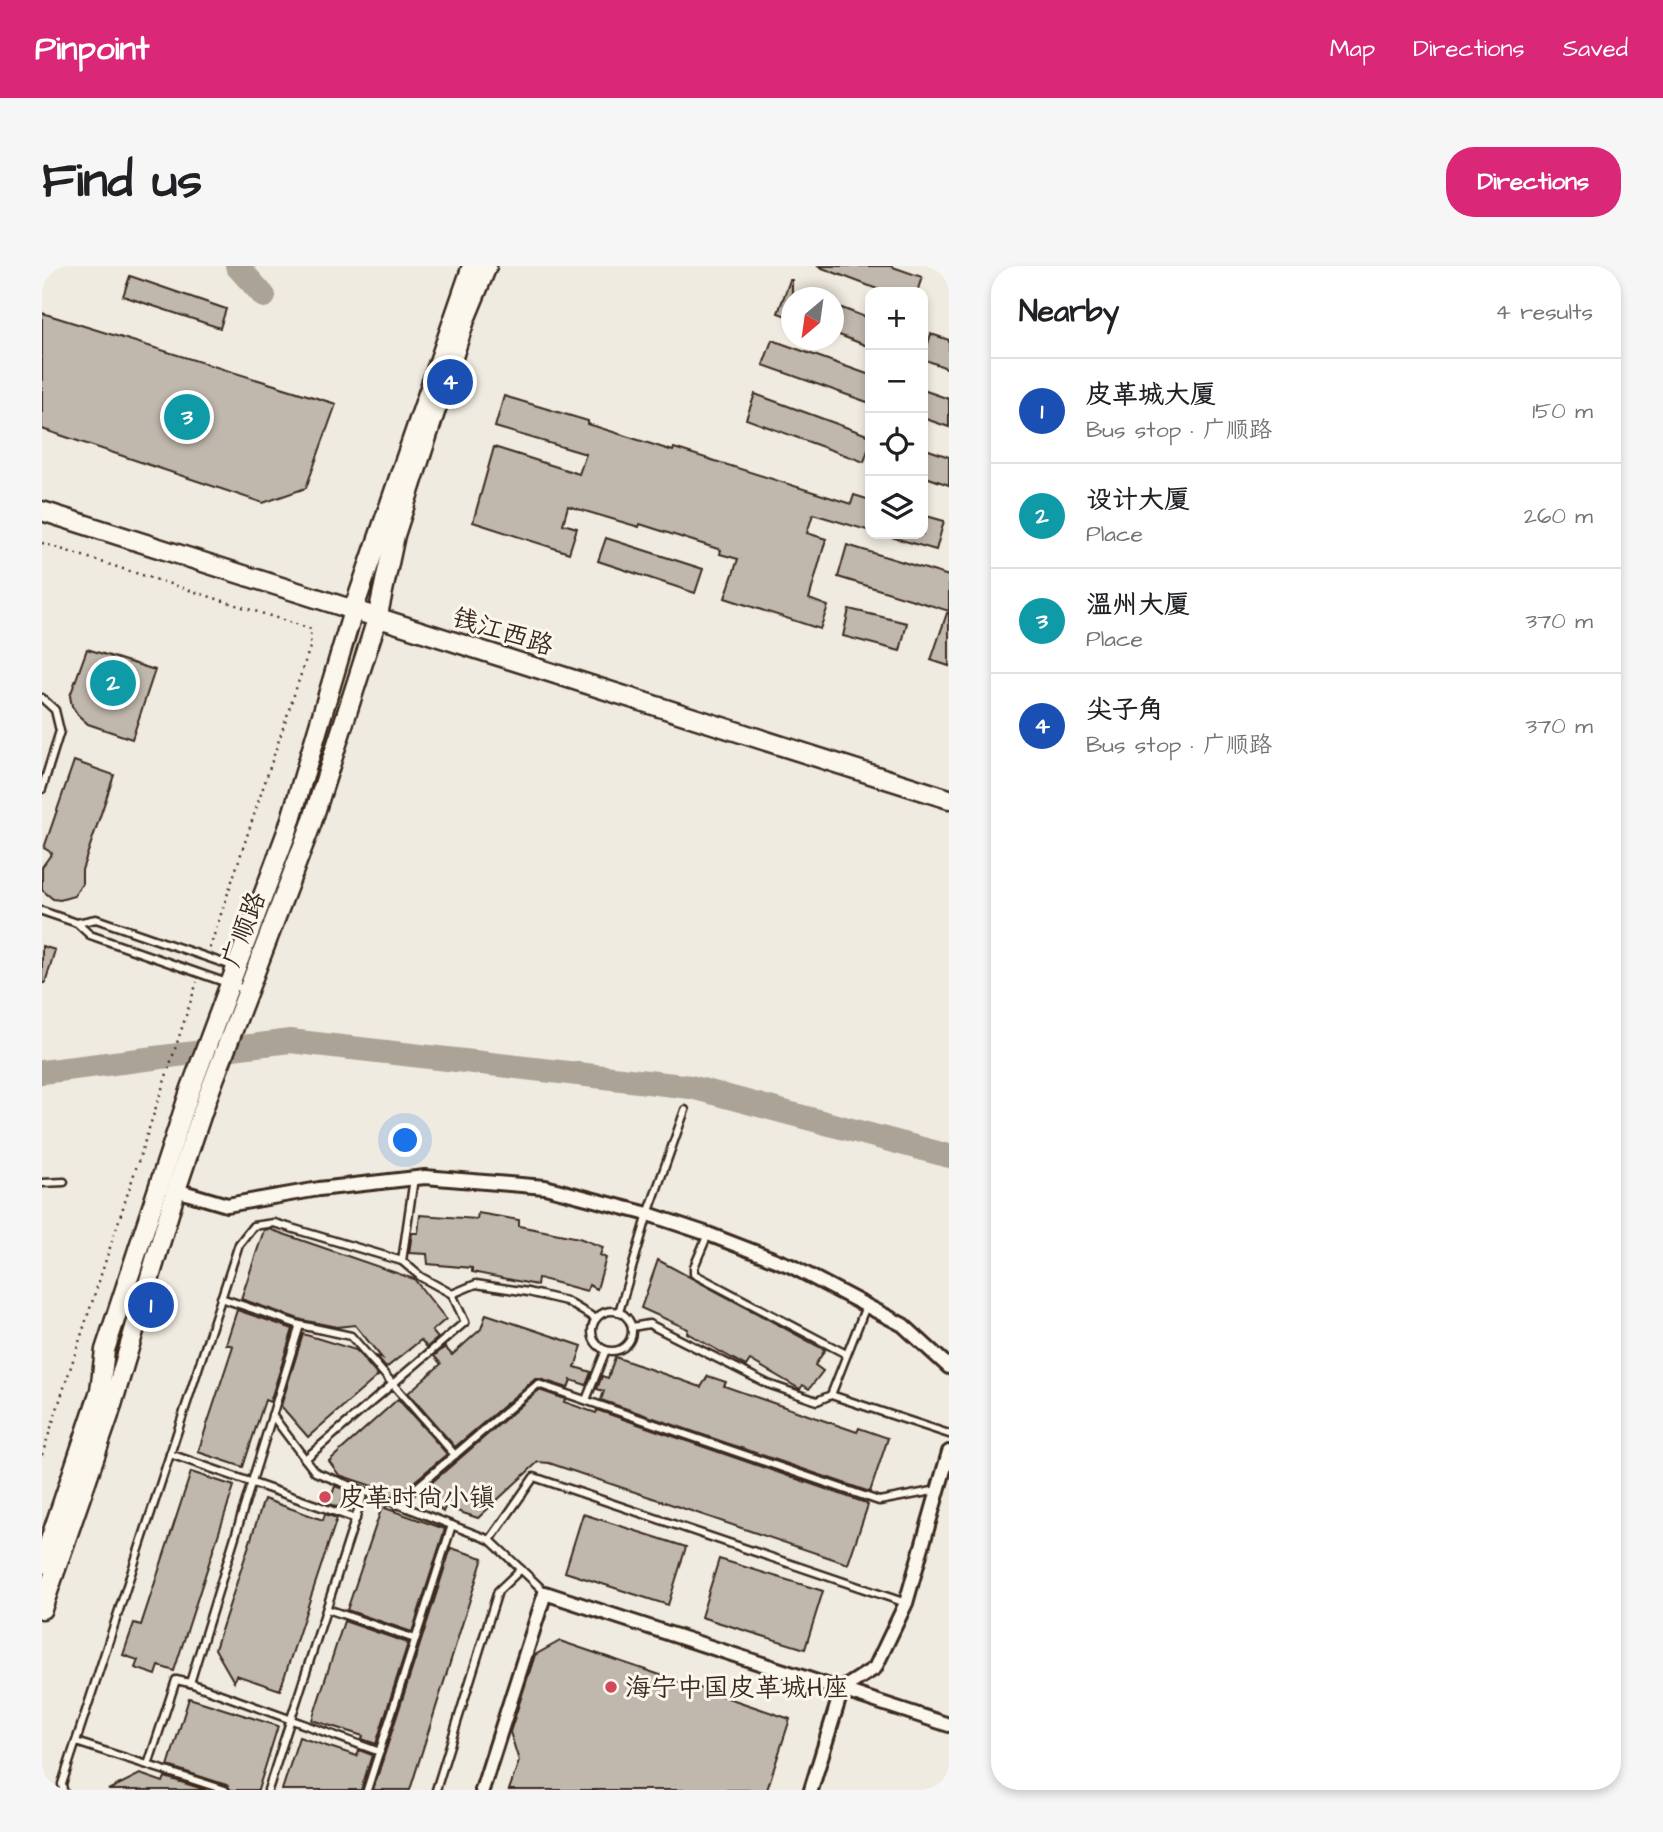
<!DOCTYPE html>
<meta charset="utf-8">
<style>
:root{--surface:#fff;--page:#f6f6f6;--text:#202124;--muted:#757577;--line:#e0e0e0;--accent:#db2777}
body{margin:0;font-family:"Architects Daughter","LXGW WenKai TC",sans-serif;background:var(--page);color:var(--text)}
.controls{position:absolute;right:21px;top:21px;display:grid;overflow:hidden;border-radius:14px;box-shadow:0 4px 10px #0003}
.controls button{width:63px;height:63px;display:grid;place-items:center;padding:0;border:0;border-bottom:2px solid var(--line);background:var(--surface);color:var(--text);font:35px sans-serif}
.compass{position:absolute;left:739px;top:21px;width:63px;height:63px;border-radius:50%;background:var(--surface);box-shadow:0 4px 10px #0003;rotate:209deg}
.you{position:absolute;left:364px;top:875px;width:24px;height:24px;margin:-18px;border:5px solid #fff;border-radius:50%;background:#1a73e8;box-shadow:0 0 0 10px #1a73e833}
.badge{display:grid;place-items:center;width:46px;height:46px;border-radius:50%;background:var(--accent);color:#fff;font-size:23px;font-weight:700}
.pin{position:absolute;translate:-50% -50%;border:4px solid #fff;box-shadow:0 2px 7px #0006}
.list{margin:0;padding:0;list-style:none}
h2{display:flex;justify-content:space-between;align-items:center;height:91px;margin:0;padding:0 28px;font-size:30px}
h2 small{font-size:23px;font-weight:400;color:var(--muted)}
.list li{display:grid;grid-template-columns:46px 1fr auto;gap:21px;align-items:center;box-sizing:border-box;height:105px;padding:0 28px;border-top:2px solid var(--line)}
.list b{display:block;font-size:26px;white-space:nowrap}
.list p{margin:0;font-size:23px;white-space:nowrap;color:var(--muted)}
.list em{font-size:23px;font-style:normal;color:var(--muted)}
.icon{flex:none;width:38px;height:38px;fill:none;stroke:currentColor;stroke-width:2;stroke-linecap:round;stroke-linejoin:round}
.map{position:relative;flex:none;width:907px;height:1524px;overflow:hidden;border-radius:28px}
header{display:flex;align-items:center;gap:42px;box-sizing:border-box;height:98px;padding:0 35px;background:var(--accent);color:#fff}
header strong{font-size:33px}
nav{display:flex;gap:38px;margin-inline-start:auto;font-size:24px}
.intro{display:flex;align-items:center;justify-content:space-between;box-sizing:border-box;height:168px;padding:0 42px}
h1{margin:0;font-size:49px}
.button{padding:18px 32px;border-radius:28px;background:var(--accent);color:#fff;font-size:24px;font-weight:700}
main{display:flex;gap:42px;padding:0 42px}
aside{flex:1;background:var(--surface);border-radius:28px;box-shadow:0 4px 10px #0003}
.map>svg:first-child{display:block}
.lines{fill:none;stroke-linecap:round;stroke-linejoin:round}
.river{stroke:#aca397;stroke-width:24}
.building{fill:#c0b8ad;stroke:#3b2a1e;stroke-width:2}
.service-casing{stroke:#3b2a1e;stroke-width:11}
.minor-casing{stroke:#3b2a1e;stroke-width:18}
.secondary-casing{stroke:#3b2a1e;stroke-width:23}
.path{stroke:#3b2a1e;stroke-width:2.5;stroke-dasharray:2 5;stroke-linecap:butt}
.service{stroke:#fbf7ec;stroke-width:6}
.minor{stroke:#fbf7ec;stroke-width:12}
.secondary{stroke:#fbf7ec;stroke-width:18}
.poi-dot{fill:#d1495b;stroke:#fbf7ec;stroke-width:2.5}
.labels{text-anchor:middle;stroke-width:6;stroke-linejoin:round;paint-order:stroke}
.street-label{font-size:26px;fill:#3b2a1e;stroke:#fbf7ec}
.poi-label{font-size:26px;fill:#3b2a1e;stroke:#fbf7ec;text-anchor:start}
</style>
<header>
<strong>Pinpoint</strong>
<nav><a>Map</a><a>Directions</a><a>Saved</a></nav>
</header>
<div class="intro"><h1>Find us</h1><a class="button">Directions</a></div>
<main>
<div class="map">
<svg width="907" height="1524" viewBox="0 0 907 1524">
<rect width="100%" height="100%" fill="#f0ebe0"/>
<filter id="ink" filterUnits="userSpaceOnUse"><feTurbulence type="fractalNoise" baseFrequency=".0143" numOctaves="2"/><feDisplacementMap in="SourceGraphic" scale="14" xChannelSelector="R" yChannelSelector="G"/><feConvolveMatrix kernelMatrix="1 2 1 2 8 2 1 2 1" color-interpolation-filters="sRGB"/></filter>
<g filter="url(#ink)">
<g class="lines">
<g class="river">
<polyline points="195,0 222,30"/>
<polyline points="0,806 248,775 649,821 907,890"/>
</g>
</g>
<g class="building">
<polygon points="775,0 848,0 880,11 875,26 843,26"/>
<polygon points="88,10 184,43 178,62 81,30"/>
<polygon points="748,14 750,14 750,52 736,47"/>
<polygon points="792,39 828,53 828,81 792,67"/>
<polygon points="0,47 294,138 264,222 221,237 0,163"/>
<polygon points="889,68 907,74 907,103 881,93"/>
<polygon points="730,74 828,109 828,137 721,99"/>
<polygon points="881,124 907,133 907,161 881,152"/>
<polygon points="713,128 828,170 828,178 822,196 704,153"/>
<polygon points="462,130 546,155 546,158 631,185 632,182 809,238 812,229 828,234 828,265 771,248 765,267 784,273 767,333 786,340 778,363 683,332 696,293 678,288 679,284 598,258 597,261 526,240 521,258 535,262 527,287 431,256 452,181 537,208 544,188 453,161"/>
<polygon points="881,182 907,191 907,219 881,210"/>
<polygon points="881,249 902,255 894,284 849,271 849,268 881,268"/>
<polygon points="564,272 661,303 653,327 556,295"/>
<polygon points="805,279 907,310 907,345 796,311"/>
<polygon points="807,343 865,357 858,385 801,370"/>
<polygon points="905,347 907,347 907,400 889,394"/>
<polygon points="45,383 113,404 90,473 46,458 36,449 30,440 28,430"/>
<polygon points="32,495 72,509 40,604 40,618 32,630 18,634 11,633 0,624 0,601 10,587 2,582"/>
<polygon points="0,680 13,684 3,717 0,717"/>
<polygon points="436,947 477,954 477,960 537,972 561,981 558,989 564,992 555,1023 547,1019 545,1025 496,1012 495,1019 430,1006 430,1002 386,998 385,988 367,987 370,967 376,967 378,949 435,953"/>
<polygon points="227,963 372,1013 404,1053 390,1065 396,1072 385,1081 379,1074 344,1102 334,1090 340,1092 313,1059 295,1061 260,1054 199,1033 222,964"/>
<polygon points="616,994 783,1084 773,1099 781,1105 767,1123 761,1119 758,1123 708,1094 704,1100 645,1067 646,1063 599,1042"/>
<polygon points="195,1044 251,1063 228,1136 223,1134 201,1201 156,1186 191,1080 184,1078"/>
<polygon points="444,1048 540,1080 533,1101 549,1106 544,1119 529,1114 526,1122 498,1113 493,1113 413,1181 366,1127 399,1098 392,1090 403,1081 410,1089 439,1063"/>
<polygon points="261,1068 314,1084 336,1110 266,1171 239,1140"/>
<polygon points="573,1091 659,1121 666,1110 684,1116 682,1120 815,1166 817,1162 846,1172 828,1226 559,1134 562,1125 555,1123 560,1110 566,1112"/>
<polygon points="497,1124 523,1133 522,1136 554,1147 555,1144 824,1237 826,1239 806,1298 507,1197 496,1196 436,1252 403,1241 401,1246 381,1224"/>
<polygon points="356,1133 405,1188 354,1231 344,1228 345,1225 297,1209 287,1195"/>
<polygon points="149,1206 192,1220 132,1405 117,1400 114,1409 93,1402 96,1394 81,1389 92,1357 99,1359"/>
<polygon points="293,1220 304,1224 298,1241 287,1238"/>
<polygon points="222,1233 281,1254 283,1248 295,1252 238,1424 194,1409 192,1416 173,1383"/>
<polygon points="341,1238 345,1240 343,1242 403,1263 370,1366 305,1344"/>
<polygon points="541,1248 644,1281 626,1339 523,1306"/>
<polygon points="409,1282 441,1292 368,1524 331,1524"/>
<polygon points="677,1293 781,1325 763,1383 659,1351"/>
<polygon points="302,1355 366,1377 334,1478 320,1473 321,1470 270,1454"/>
<polygon points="518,1375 748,1453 725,1524 467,1524 477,1495 468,1466 493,1389"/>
<polygon points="147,1432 236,1460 216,1524 189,1524 185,1519 126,1500"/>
<polygon points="257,1471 315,1490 317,1484 330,1489 319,1524 240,1524"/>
<polygon points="98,1508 121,1516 123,1511 164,1524 66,1524"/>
</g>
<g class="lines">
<g class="service-casing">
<g id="service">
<polyline points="0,432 13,444 18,465 0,523"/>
<polyline points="0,645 35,657 48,669 205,724"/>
<polyline points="35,657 54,653 193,701"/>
<polyline points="372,912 360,995 379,1011 410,1028 423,1056 263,1193 273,1206 448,1274 503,1326"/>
<polyline points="0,917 22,916"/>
<polyline points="666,968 652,1001 652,1008 804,1088"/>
<polyline points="410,1028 434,1018 486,1026 524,1035 554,1053"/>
<polyline points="179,1032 258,1059 309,1070 413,1189"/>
<circle cx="570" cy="1065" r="20"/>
<polyline points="577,1046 606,948 643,844"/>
<polyline points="590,1061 607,1058 726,1118 775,1135 789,1129 907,1168"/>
<polyline points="789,1129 824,1040"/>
<polyline points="544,1134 564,1084"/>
<polyline points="230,1149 263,1193"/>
<polyline points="128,1188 314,1253"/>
<polyline points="354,1239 496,1118 837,1235 896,1224"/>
<polyline points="448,1274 492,1211 864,1337"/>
<polyline points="285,1343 373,1373"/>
<polyline points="148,1417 338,1486"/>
<polyline points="34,1476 183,1524"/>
<polyline points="106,1499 134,1414 148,1417 258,1059"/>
<polyline points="21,1524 20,1518 197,978 211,960 232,957 360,995"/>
<polyline points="226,1524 322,1226"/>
<polyline points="325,1524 410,1259"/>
<polyline points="394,1524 456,1325 479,1303"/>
</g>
</g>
<g class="minor-casing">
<g id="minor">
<polyline points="134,924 185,939 277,923 383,911 503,921 606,948 666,968 749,1000 861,1059 907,1101"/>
<polyline points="440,1524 503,1327 907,1459"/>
<polyline points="769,1524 800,1423 833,1402 864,1337 907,1186"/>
</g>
</g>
<g class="secondary-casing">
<g id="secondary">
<polyline points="0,245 907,533"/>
<polyline points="0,1298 58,1125 63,1084 148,825 246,563 311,345 430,0"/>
<polyline points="0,1343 67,1149 134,924 165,832 269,559 335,353 353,269 424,51 445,0"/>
</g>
</g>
<g class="path">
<polyline points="0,277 269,363 268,381 167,684"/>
<polyline points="0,1189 155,716"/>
</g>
<use href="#service" class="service"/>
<use href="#minor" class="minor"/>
<use href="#secondary" class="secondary"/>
</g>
</g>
<g class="poi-dot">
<circle cx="283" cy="1231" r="7"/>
<circle cx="569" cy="1421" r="7"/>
</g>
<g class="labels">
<g class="street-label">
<text transform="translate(461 365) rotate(17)" y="9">钱江西路</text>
<text transform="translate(201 663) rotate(-69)" y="9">广顺路</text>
</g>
<g class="poi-label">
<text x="297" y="1240">皮革时尚小镇</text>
<text x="583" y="1430">海宁中国皮革城H座</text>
</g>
</g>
</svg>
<div class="controls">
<button>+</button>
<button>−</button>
<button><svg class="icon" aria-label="locate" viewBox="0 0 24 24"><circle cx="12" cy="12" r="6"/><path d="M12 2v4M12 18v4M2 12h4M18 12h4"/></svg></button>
<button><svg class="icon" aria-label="layers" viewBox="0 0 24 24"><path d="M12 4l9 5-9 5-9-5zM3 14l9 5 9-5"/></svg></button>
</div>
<svg class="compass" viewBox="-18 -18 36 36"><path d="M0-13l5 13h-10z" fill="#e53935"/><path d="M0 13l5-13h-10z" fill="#757577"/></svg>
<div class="you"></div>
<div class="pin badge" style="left:109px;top:1039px;background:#1a4fb4">1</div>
<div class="pin badge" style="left:71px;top:417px;background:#0f9aa8">2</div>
<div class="pin badge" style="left:145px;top:151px;background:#0f9aa8">3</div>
<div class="pin badge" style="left:408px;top:116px;background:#1a4fb4">4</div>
</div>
<aside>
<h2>Nearby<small>4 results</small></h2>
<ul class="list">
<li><span class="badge" style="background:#1a4fb4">1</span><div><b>皮革城大厦</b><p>Bus stop · 广顺路</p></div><em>150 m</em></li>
<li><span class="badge" style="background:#0f9aa8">2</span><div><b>设计大厦</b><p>Place</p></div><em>260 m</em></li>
<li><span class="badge" style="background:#0f9aa8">3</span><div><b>温州大厦</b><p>Place</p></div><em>370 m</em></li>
<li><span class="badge" style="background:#1a4fb4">4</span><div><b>尖子角</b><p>Bus stop · 广顺路</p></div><em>370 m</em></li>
</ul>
</aside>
</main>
